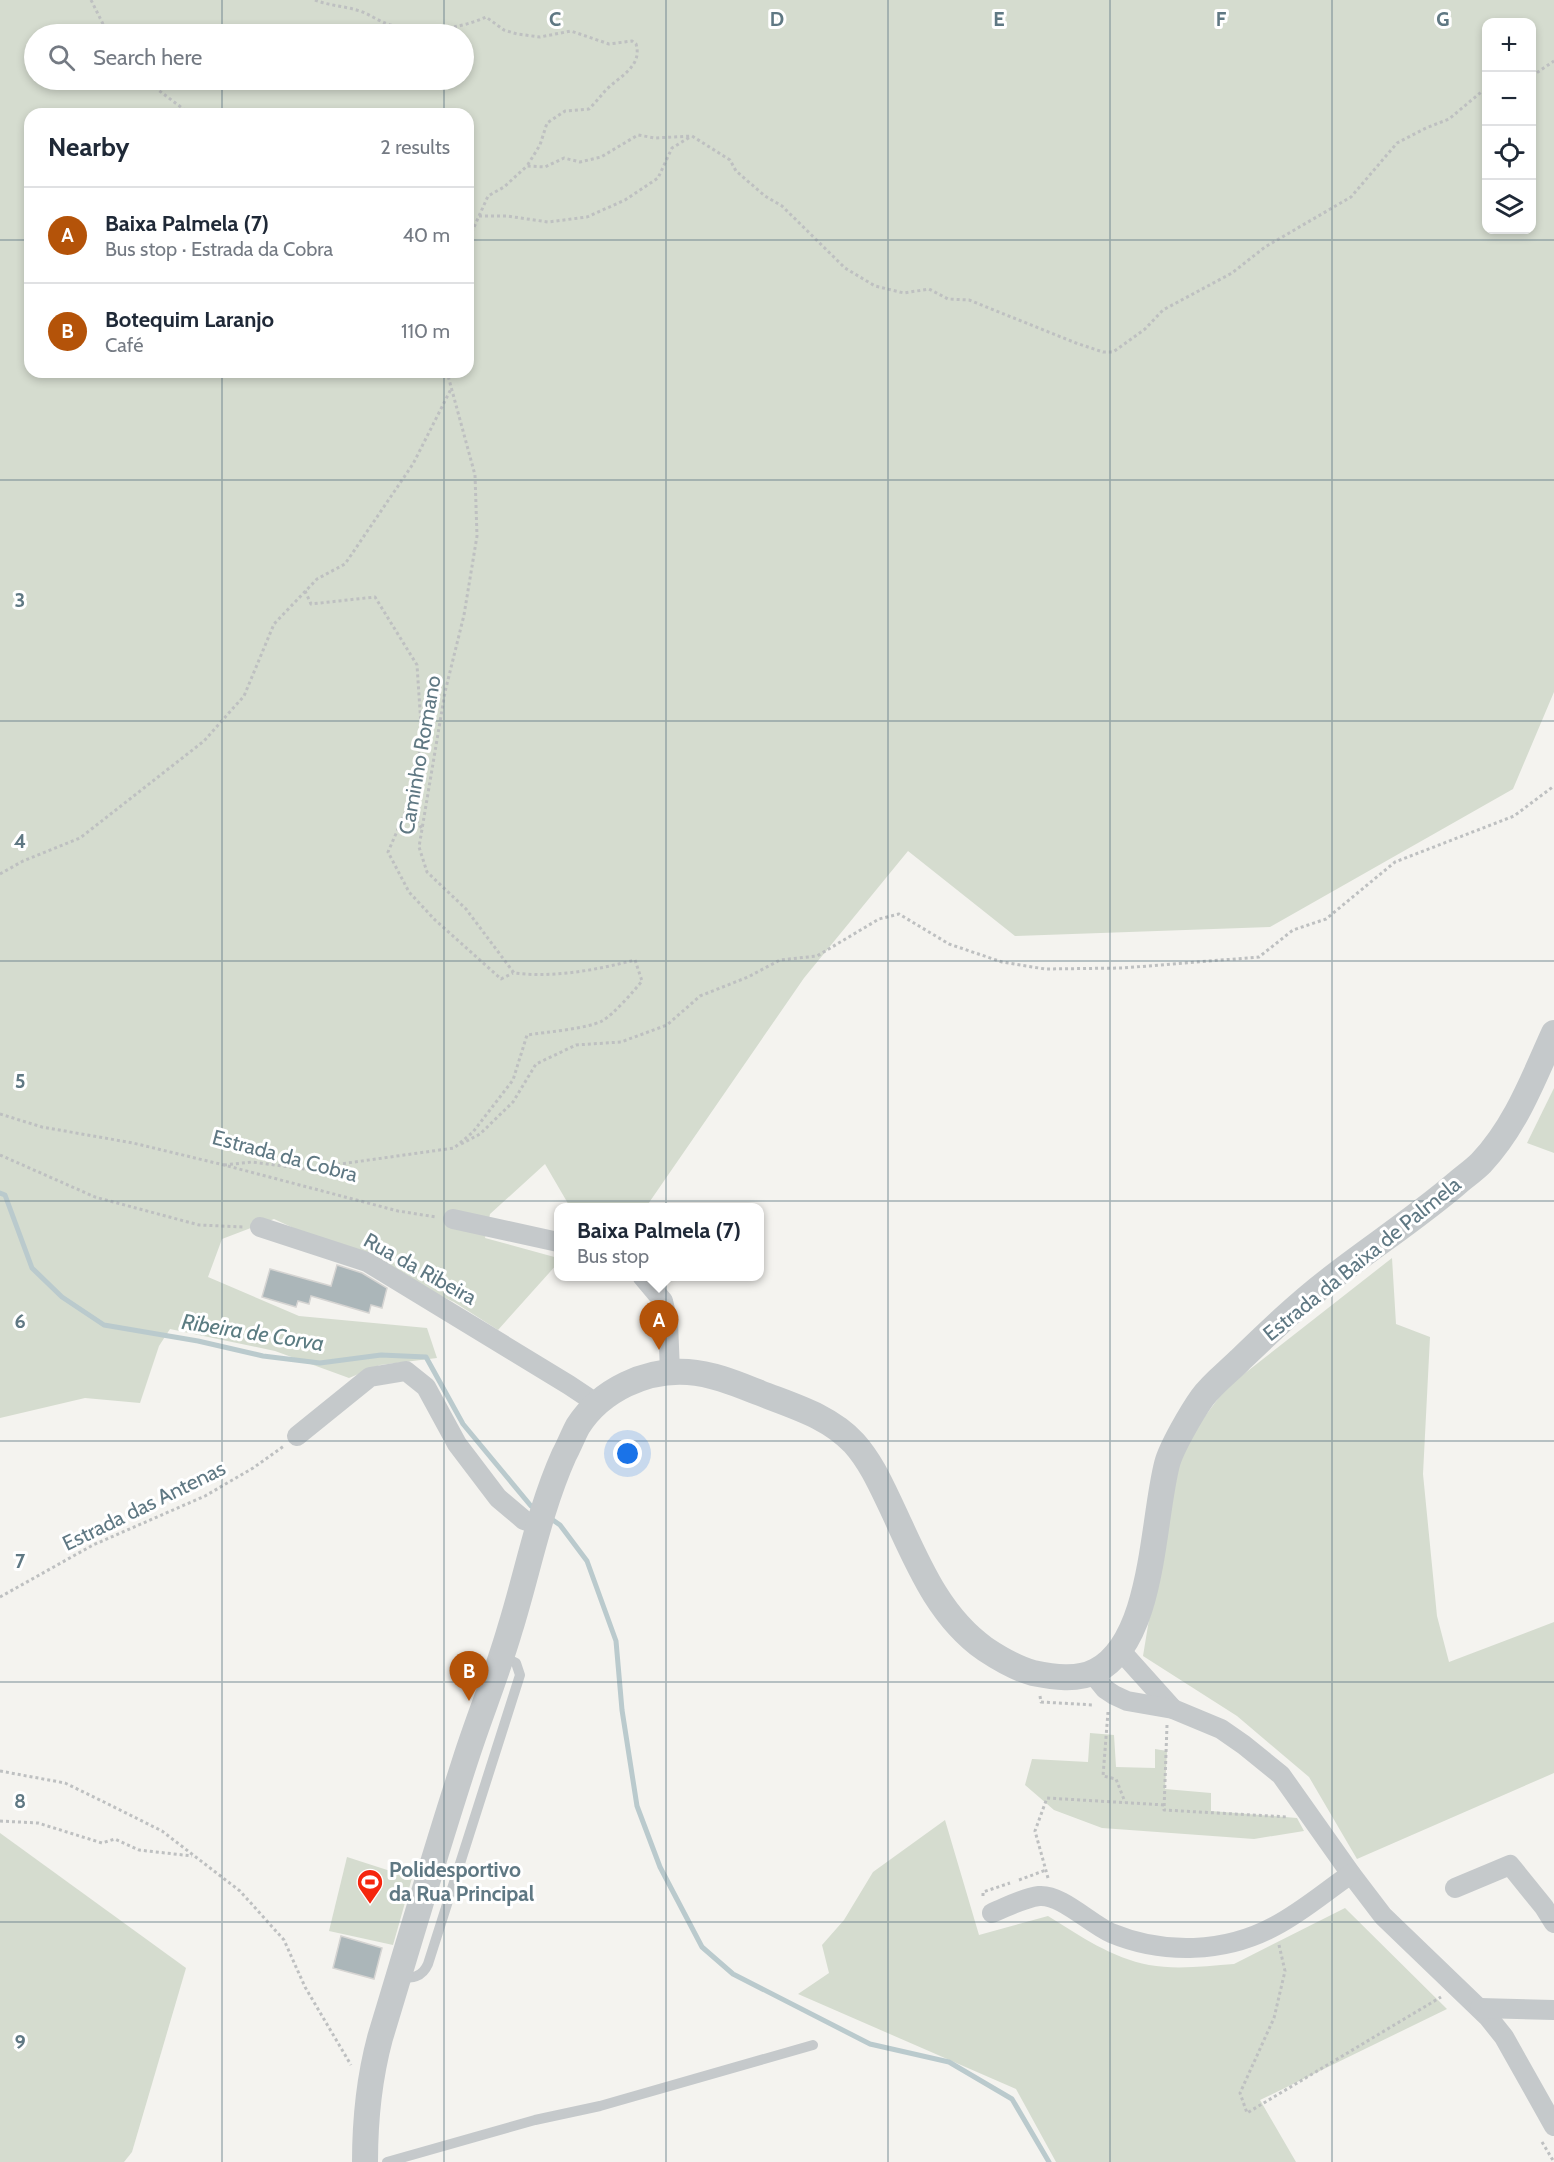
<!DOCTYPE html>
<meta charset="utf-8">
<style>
:root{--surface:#fff;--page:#f6f6f7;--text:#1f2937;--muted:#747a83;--line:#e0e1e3;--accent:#b45309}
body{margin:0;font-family:Cabin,sans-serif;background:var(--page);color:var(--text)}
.controls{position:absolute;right:18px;top:18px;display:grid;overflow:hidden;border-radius:12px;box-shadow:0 3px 9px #0003}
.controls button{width:54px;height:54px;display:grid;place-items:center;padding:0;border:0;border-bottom:2px solid var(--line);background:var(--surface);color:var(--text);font:30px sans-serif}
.you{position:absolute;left:628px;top:1454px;width:21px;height:21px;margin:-15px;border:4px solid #fff;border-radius:50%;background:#1a73e8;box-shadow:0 0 0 9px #1a73e833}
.badge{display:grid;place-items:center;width:39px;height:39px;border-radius:50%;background:var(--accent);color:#fff;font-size:20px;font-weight:700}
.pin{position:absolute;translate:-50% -50px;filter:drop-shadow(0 2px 3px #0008)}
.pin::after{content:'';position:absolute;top:32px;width:21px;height:18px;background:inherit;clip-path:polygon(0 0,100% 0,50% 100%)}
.popup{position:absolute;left:554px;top:1203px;width:210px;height:78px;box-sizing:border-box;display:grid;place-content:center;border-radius:12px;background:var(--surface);filter:drop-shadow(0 2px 4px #0005);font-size:20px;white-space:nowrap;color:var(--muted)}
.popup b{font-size:22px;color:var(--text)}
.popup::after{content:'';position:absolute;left:50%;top:100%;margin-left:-12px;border:12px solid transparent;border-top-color:var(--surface)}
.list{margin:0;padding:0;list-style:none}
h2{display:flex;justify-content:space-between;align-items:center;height:78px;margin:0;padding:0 24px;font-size:26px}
h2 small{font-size:20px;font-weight:400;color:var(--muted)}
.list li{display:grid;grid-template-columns:39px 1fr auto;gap:18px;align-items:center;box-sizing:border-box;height:96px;padding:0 24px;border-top:2px solid var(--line)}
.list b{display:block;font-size:22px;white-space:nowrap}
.list p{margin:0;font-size:20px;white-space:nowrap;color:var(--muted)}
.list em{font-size:20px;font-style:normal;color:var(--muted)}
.icon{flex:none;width:33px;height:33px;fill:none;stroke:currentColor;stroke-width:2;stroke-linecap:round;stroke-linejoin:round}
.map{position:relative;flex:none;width:1554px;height:2162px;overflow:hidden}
.search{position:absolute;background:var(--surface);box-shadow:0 3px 9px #0003;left:24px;top:24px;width:450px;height:66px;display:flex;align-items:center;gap:15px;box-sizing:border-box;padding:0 21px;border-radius:33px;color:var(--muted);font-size:22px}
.panel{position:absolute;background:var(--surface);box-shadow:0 3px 9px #0003;left:24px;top:108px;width:450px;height:270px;border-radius:18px}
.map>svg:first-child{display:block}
.green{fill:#d5dccf;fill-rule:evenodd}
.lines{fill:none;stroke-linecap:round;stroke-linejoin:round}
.stream{stroke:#bacacd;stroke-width:5}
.building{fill:#abb6b9;stroke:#d5d4d2;stroke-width:1.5}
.path{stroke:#bec0c1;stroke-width:3;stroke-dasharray:3 3;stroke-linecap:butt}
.service{stroke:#c5c9cb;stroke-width:10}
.minor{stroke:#c5c9cb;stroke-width:20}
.tertiary{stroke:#c5c9cb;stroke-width:26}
.grid{fill:none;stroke:#5f7883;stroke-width:1.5;stroke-opacity:0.55}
.labels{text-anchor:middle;stroke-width:6;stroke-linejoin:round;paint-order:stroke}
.street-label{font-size:21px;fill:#5f7883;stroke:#fff}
.poi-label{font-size:21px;font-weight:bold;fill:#5f7883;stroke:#fff;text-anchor:start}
.water-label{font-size:22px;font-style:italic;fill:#5b7c82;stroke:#fff}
.grid-label{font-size:20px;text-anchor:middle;font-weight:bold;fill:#5f7883;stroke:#fff;stroke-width:6;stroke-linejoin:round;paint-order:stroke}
</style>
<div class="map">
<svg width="1554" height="2162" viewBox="0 0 1554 2162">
<rect width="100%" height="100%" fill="#f4f3ef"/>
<g class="green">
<path d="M0,0h1554v692l-41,97 -243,138 -255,9 -107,-85 -104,127 -158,229h-76l-25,-43 -55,50 -5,24 73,20v5l-60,67 -44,-28 -180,-83 -52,20 -14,38 91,39 128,12 10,30 -57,7 -31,13 -74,-27 -105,-22 -11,17 -19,57 -55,-5 -85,20zM1486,22h46v208h-46zM34,34h430v46h-430zM30,114h438v258h-438z"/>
<polygon points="1554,1088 1554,1153 1527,1143"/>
<polygon points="1392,1258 1396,1324 1430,1337 1423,1474 1437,1616 1449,1662 1554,1622 1554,1773 1357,1859 1309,1777 1237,1716 1143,1656 1176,1455 1226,1388"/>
<polygon points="1090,1733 1114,1735 1116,1767 1155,1768 1155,1749 1167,1751 1165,1789 1211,1793 1211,1811 1297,1818 1304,1831 1254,1839 1102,1828 1054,1810 1025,1785 1032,1759 1088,1762"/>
<path d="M945,1820l34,115 69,-19c32,20 64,42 101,49 27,5 58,1 85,-1l111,-56 102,101 -187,91 36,62h-240l-40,-73 -218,-95 31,-21 -7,-28 22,-25 29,-48z"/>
<polygon points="0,1833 186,1968 132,2152 124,2162 0,2162"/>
<polygon points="347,1857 412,1878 393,1945 329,1931"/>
</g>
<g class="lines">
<g class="stream">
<polyline points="0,1193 5,1195 32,1268 62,1297 104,1325 198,1341 263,1356 320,1363 381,1355 426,1357 463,1424 531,1506 537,1510"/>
<polyline points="550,1518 560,1525 587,1561 616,1641 622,1710 637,1806 660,1867 702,1947 733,1974 870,2044 949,2062 1012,2099 1049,2162"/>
</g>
</g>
<g class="building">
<polygon points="337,1265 362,1273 387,1288 382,1308 371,1305 369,1313 311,1296 309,1304 298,1301 296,1307 262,1297 270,1269 331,1286"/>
<polygon points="341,1936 382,1948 374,1979 333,1968"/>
</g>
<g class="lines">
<g class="path">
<polyline points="91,0 108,34"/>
<path d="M315,0c15,6 30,6 45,11 9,3 17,9 25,12 30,12 72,7 101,-6l18,13 13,4 23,3 31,-6 38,13 23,-3 4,3c7,23 -18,33 -31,47 -5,6 -10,12 -16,18l-24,2 -18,12 -7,22 -13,21"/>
<polyline points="1532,76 1554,61"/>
<polyline points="145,80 190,114"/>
<polyline points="479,216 507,216 548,222 587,217 625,200 658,178 672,148 690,137"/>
<polyline points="468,237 471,234 488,196 504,187 527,166 545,167 564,158 580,162 601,157 638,135 655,138 692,136 730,160 736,171 765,196 782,206 845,268 875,286 904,293 929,289 948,299 969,300 1076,343 1103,352 1113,352 1145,329 1163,310 1232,273 1265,247 1351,197 1397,143 1426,128 1449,119 1486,88"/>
<polyline points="305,591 311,604 375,597 417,665 422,740 408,806 422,829"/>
<polyline points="408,806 388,852 409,892 435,920 501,979 513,973"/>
<polyline points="0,874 23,861 80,838 204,741 244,696 274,624 317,579 345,564 413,464 451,389"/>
<polyline points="0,1114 42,1127 133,1143 224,1165 398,1211 436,1217"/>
<polyline points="461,1144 480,1134 513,1102 536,1064 576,1045 621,1042 667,1025 700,996 748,977 780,960 817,956 879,919 899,914 949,944 1002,962 1045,969 1123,968 1259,957 1293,930 1326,919 1395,862 1514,816 1554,786"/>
<polyline points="0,1155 95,1197 199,1225 244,1227"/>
<path d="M224,1165l28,-3 53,7 149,-21 19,-16 40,-52 14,-45c19,-3 59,-6 75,-14 11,-6 32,-30 40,-40l-7,-21c-39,10 -81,18 -121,13l-48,-64 -39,-37 -8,-25 26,-155 19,-77 13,-79 -2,-61 -28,-103"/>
<polyline points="0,1597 93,1545 205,1496 253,1468 284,1446"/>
<polyline points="1040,1696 1041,1702 1094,1705"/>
<polyline points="1108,1712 1103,1776 1116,1779 1125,1802"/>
<polyline points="1167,1725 1164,1810 1288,1817"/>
<polyline points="0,1771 65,1783 104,1802 162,1831 240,1891 284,1940 305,1987 351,2065"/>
<polyline points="0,1821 38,1823 102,1843 115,1839 139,1850 192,1856"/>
<polyline points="1048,1878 1035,1831 1047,1798 1165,1805"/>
<polyline points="1019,1880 1046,1870"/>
<polyline points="983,1896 983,1892 1010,1883"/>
<polyline points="1279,1945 1285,1971 1274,2018 1240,2093 1247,2113 1441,1997"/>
<polyline points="1542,2142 1554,2162"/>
</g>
<g class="service">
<path d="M398,1978c14,0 24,0 30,-14l92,-289 -4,-12 -14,-7"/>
<polyline points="387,2162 535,2120 600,2106 813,2045"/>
</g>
<g class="minor">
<polyline points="453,1219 558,1242"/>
<polyline points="260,1227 367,1262 569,1385 596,1403"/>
<polyline points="642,1276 663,1301 668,1322 670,1372"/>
<polyline points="297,1436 370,1377 406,1371 426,1387 457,1444 498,1498 524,1520 539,1525"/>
<polyline points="1120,1650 1173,1709"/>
<polyline points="1092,1673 1105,1689 1114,1695 1127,1701 1173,1709 1221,1729 1244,1745 1281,1775 1351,1874 1383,1916 1488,2017 1504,2037 1554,2126"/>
<polyline points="1455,1888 1510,1865 1544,1907 1554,1923"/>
<path d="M992,1913c15,-6 31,-15 47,-17 22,-2 50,27 72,37 53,22 114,20 164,-7 27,-14 51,-35 76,-52"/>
<polyline points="1480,2008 1554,2010"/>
</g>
<path class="tertiary" d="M365,2162c0,-43 4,-83 15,-124 28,-92 55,-185 85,-277 14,-44 32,-87 45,-132 18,-58 29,-118 54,-174 5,-9 9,-20 14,-29 23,-36 68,-57 110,-54 26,2 49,12 72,21 33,13 69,23 94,50 17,19 27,42 38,65 24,51 45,107 93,141 15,10 30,19 48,24 20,4 44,8 63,-2 58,-30 56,-149 71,-207 4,-16 25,-52 35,-66 10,-14 26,-26 38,-38 28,-27 57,-55 88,-79 42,-33 87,-62 128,-97 8,-7 17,-13 25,-21 35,-37 52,-84 73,-130"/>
</g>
<path class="grid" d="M222,0v34M444,0v34M666,0v2162M888,0v2162M1110,0v2162M1332,0v2162M222,80v34M444,80v34M0,240h30M468,240h1086M222,372v1790M444,372v1790M0,480h1554M0,721h1554M0,961h1554M0,1201h1554M0,1441h1554M0,1682h1554M0,1922h1554"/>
<defs>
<g id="stadium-pin" transform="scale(1.35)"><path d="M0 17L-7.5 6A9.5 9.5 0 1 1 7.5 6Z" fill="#f5260e" stroke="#fff"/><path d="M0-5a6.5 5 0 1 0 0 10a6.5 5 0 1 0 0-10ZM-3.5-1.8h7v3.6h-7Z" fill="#fff"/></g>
</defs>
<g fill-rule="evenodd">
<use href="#stadium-pin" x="370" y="1882"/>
</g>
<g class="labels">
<g class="street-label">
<text transform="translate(420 755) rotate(-80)" y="7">Caminho Romano</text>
<text transform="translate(285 1156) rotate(15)" y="7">Estrada da Cobra</text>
<text transform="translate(1362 1259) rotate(-39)" y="7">Estrada da Baixa de Palmela</text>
<text transform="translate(420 1269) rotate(29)" y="7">Rua da Ribeira</text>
<text transform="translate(144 1506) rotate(-26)" y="7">Estrada das Antenas</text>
</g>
<g class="poi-label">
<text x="389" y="1877">Polidesportivo<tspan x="389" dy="24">da Rua Principal</tspan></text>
</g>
<g class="water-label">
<text transform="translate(253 1332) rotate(9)" y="8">Ribeira de Corva</text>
</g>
</g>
<g class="grid-label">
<text x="555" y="26">C</text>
<text x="777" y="26">D</text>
<text x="999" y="26">E</text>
<text x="1221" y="26">F</text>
<text x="1443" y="26">G</text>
<text x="20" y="607">3</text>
<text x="20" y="848">4</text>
<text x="20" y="1088">5</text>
<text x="20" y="1328">6</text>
<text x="20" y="1568">7</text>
<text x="20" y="1808">8</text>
<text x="20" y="2049">9</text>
</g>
</svg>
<div class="controls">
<button>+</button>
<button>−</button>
<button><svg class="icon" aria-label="locate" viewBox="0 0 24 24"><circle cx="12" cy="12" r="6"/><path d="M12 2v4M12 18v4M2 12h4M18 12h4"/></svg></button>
<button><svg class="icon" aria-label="layers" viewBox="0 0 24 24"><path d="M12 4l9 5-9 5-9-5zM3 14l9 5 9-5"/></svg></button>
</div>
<div class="you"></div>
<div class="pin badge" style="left:659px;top:1350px">A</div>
<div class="popup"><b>Baixa Palmela (7)</b>Bus stop</div>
<div class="pin badge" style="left:469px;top:1701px">B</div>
<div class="search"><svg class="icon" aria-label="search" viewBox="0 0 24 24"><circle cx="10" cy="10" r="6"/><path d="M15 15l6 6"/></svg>Search here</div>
<section class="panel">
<h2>Nearby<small>2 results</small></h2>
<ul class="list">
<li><span class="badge">A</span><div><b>Baixa Palmela (7)</b><p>Bus stop · Estrada da Cobra</p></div><em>40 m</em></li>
<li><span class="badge">B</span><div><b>Botequim Laranjo</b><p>Café</p></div><em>110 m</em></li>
</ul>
</section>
</div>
